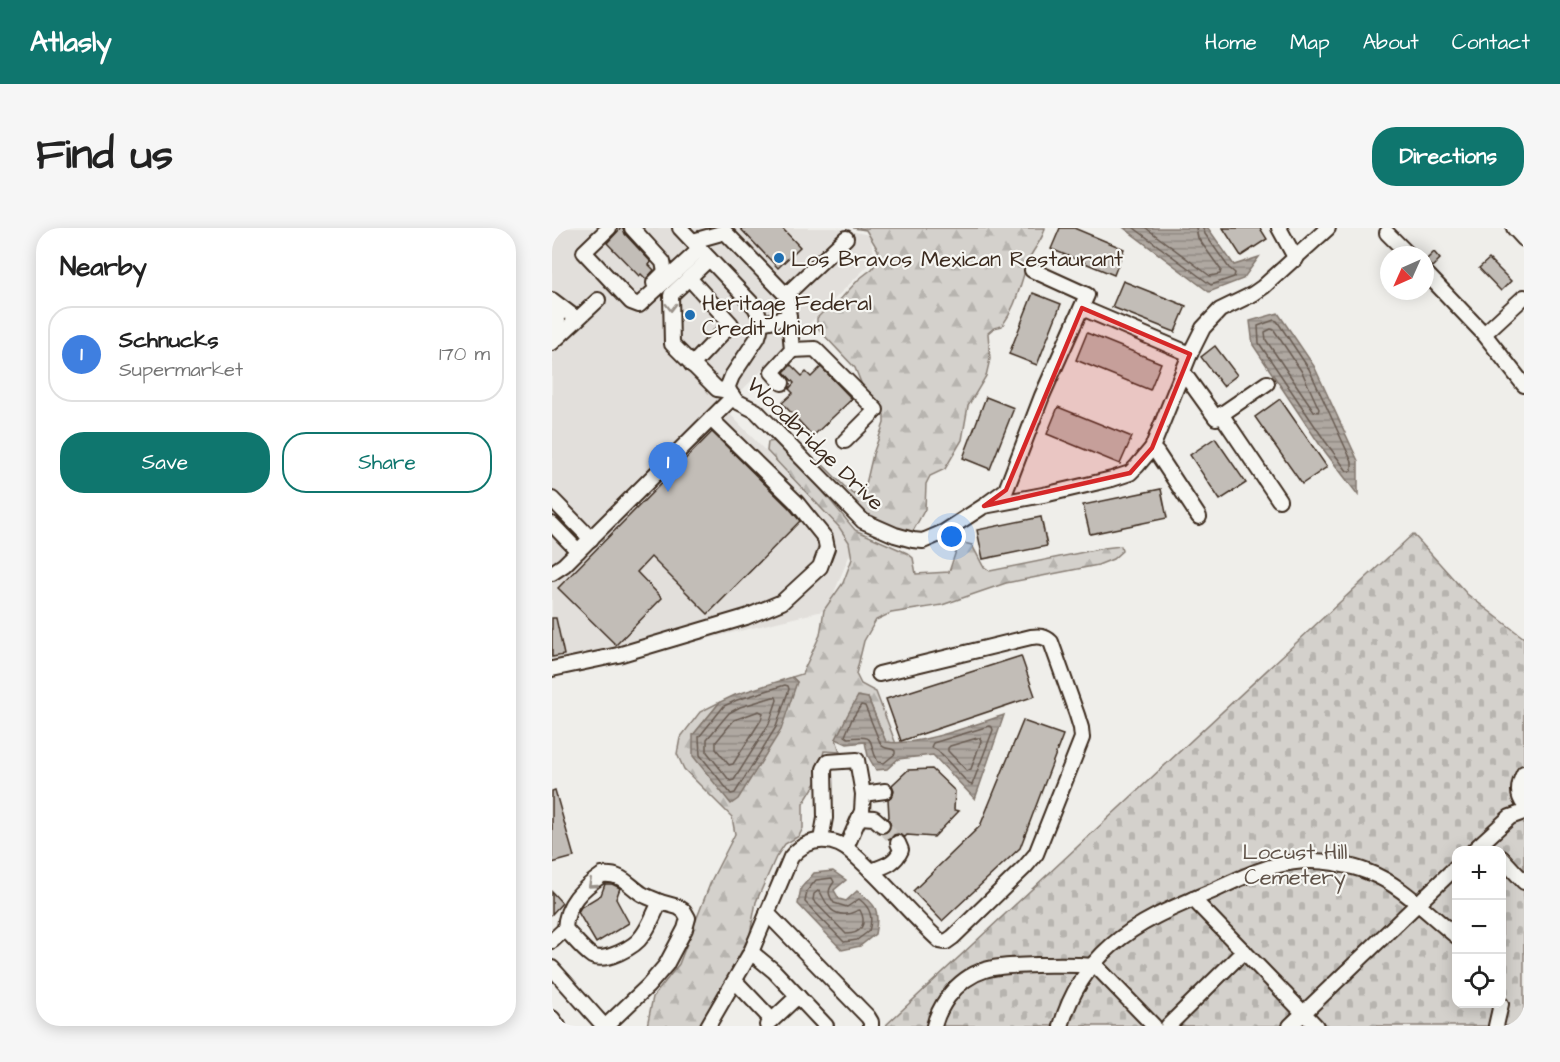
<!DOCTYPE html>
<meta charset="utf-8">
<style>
:root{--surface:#fff;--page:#f6f6f6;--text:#222;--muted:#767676;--line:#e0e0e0;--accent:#0f766e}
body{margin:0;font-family:"Architects Daughter",sans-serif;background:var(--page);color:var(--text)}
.controls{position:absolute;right:18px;bottom:18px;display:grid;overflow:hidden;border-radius:12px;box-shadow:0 3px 15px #0003}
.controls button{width:54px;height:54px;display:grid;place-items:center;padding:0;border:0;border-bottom:2px solid var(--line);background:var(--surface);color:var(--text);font:30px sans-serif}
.compass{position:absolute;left:828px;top:18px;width:54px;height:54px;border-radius:50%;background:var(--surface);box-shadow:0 3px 15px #0003;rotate:225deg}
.you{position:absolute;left:400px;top:309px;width:21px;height:21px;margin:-15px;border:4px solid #fff;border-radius:50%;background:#1a73e8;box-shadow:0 0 0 9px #1a73e833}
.badge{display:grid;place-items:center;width:39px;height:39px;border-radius:50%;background:var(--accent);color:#fff;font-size:20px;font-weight:700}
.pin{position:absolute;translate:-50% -50px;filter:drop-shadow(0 2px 3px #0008)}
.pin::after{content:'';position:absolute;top:32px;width:21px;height:18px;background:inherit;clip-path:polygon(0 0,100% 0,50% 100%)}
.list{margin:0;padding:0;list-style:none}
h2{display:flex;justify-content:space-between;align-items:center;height:78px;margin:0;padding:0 24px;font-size:26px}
h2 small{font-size:20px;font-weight:400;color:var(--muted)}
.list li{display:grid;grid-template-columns:39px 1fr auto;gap:18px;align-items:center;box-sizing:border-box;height:96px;margin:0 12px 12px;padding:0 12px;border:2px solid var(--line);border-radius:24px}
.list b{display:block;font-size:22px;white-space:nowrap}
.list p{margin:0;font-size:20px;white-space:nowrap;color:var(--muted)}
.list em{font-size:20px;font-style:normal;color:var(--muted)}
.actions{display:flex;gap:12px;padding:18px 24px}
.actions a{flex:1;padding:14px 0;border:2px solid var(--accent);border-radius:24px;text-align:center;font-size:21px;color:var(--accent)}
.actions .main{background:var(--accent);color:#fff}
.icon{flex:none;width:33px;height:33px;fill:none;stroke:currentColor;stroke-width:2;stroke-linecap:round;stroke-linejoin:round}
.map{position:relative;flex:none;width:972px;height:798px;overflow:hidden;border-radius:24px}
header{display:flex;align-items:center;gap:36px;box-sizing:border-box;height:84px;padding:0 30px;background:var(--accent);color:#fff}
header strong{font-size:28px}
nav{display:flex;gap:33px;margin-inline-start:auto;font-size:21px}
.intro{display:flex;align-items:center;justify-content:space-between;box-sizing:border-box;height:144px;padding:0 36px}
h1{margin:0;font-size:42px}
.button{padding:15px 27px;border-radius:24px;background:var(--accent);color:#fff;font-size:21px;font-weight:700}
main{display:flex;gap:36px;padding:0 36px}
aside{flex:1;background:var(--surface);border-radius:24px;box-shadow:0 3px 15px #0003}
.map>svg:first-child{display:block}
.built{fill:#e2dfdb}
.forest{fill:url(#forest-firs);stroke:#887e75;stroke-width:1.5}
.cemetery{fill:url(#cemetery-stones);stroke:#887e75;stroke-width:1.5;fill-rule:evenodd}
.water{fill:url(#water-rules);stroke:#81766d;stroke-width:1.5}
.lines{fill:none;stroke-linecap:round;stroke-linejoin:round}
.shore{stroke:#695c52;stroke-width:1.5}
.building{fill:#c2bdb7;stroke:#3b2a1e;stroke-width:1.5}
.minor-tunnel{stroke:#cbc7c1;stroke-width:14;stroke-dasharray:14 7;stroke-linecap:butt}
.minor-casing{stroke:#3b2a1e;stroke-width:18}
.minor{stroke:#f6f6f2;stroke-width:14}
.oneway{stroke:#989088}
.marked{fill:#d62828;fill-opacity:0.2;stroke:#d62828;stroke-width:4.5;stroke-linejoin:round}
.poi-dot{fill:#1f6fb2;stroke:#f6f6f2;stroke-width:2}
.labels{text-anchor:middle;stroke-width:4.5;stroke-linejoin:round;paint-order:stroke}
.poi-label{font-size:22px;fill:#3b2a1e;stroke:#f6f6f2;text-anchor:start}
.street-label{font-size:22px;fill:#3b2a1e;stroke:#f6f6f2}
.park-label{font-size:22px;fill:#61544a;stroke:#f6f6f2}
</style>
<header>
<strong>Atlasly</strong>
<nav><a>Home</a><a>Map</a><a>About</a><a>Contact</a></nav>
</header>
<div class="intro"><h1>Find us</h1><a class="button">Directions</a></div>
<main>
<aside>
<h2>Nearby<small></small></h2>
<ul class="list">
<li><span class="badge" style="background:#3f7fe0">1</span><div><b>Schnucks</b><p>Supermarket</p></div><em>170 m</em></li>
</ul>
<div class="actions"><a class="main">Save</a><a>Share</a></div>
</aside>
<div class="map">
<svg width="972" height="798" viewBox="0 0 972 798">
<defs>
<pattern id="forest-firs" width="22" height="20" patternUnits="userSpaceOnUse" patternTransform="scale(1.5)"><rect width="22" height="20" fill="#d4d1cc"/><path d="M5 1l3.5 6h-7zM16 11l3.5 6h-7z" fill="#b7b4af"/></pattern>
<pattern id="cemetery-stones" width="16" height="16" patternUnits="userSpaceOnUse" patternTransform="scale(1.5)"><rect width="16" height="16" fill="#d4d1cc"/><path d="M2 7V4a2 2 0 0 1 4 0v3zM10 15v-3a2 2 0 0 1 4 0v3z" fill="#b7b4af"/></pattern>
<pattern id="water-rules" width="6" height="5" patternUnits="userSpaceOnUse" patternTransform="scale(1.5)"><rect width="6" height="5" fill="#afa8a1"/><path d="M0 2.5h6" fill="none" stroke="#908983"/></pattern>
</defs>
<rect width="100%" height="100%" fill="#efeeea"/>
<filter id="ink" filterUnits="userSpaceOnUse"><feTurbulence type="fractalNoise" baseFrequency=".0167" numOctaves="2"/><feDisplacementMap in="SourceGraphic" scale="12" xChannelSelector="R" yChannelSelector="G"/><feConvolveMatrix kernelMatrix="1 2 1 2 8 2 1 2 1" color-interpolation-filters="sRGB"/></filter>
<g filter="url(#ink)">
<polygon class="built" points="6,0 284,0 317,7 324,30 189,163 179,187 302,316 275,382 0,448 0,6"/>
<g class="forest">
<path d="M301,0h192c-2,11 -10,19 -15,29 -10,25 -12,47 -28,69l-8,2 -6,5 2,26 -4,17 -18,30 -6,34 -17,29 -15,7 -4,8 -1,25 -12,22 -33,-3 -63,-59 2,-8 30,30 8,5 7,-3 9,-39 11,-31v-8l-4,-7 -16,-18 -9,-22 -33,-35 -5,-7v-8l6,-6 14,-9 22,-24 13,-10 5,-7 1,-12 -12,-20z"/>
<polygon points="224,213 242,229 303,302 355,325 361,330 364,346 397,344 405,320 412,315 420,317 431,338 438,343 552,320 569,318 570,323 561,331 546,337 454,355 390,377 339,385 324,392 312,413 304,446 309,456 324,464 344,516 334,514 316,470 284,511 288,524 272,523 264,555 251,576 251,600 247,608 233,616 224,629 204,674 198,706 165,772 148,798 95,798 101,769 127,736 160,651 183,606 180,589 132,541 125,526 128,510 148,484 168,474 141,507 245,454 240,449 250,446 268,407 272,382 291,355 300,331 297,314 287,299 215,223 216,214"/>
</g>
<path class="cemetery" d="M861,306l54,60 57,44v388h-639zM904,622h46v154h-46z"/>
<g class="water">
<polygon points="572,0 656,0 682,37 707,29 691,51 657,64"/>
<polygon points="726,85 762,138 806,233 806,267 768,217 701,117 698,93"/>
<polygon points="240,449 245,454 229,502 186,571 179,576 141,528 141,507 168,474 183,467"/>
<path d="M306,468l10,2 18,44c30,5 87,-17 118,-27l-29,84 -42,-44 -35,4 -11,10 -11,1 -8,-14 -3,-14 -18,2 -11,-5 11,-23z"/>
<path d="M281,643l13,9 -12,10 5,9 7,2 11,-10c20,14 23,19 18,43l-15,12 -18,4 -44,-46 3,-16 13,-15z"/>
</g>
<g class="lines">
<g class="shore">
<polyline points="582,0 659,57 682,49 683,45 677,40 653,6 651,0"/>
<polyline points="594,0 658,48 668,46 669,42 646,10 644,0"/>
<polygon points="722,92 725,93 757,141 800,234 800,241 799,243 795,243 773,213 707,115 706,98"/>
<polygon points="719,101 722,102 750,144 767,181 766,184 762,183 714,112 713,104"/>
<polygon points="233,457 236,458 237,461 224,499 183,565 179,566 148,527 147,509 172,478 185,472"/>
<polygon points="221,469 224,469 225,472 217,496 182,552 178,553 155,524 155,511 177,485 188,479"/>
<path d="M309,477l4,1 16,39c4,5 11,2 14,6v3l-11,9 -6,-1c-12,-22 1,-27 -30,-24l-3,-2 7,-17z"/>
<polygon points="207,483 211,485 209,492 181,536 177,537 164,521 164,514 182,492"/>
<polygon points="437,498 440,499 441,502 420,557 417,556 386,523 379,519 381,515"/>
<polygon points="425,510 428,510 429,513 419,541 415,543 396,523 396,520 398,518"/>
<path d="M280,650l2,4c-7,9 -6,12 0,21l13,4 12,-8c12,9 14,18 10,32l-12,9 -13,2 -39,-40 2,-11 9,-11z"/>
<path d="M267,662c7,11 10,26 28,24 5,0 9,-4 13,-4 7,13 2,24 -14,24l-33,-34 1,-6z"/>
</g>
</g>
<g class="building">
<polygon points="69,0 71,0 73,6 99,34 97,37 102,42 94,51 89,46 87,48 55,15"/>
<polygon points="188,0 230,0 248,19 226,40"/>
<polygon points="508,0 522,0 572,21 562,47 499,21"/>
<polygon points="671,0 708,0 715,11 689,28"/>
<polygon points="882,24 888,31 880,39 873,33"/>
<polygon points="937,31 959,53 949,63 927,40"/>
<polygon points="571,53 634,78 623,104 560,79"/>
<polygon points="481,65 509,76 485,137 457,126"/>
<polygon points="535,105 609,135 598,162 524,132"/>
<polygon points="663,118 685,147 671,158 649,129"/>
<polygon points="239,137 250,148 254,144 259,149 269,139 300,171 261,208 230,175 241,165 237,161 242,155 232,144"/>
<polygon points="434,169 462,180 438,241 411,230"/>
<polygon points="728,171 775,239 750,256 703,189"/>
<polygon points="506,179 580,209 568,236 495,206"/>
<polygon points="160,204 237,280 248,293 156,386 99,329 85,344 110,370 64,417 6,360"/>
<polygon points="663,210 694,255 668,272 638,227"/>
<polygon points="609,261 615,290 538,306 531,277"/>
<polygon points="489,289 495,318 431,331 425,302"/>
<polygon points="0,390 4,390 12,427 0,429"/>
<polygon points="469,428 483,468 349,513 334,471"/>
<polygon points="471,493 511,507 468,620 390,693 361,663 428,598"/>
<polygon points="380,541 403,563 402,582 407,583 382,609 355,607 353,609 346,606 342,607 338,612 331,606 336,603 339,598 336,590 337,589 336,571 341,567 342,562 340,557 356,542"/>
<polygon points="3,562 22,629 0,635 0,563"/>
<polygon points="53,656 60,656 68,660 64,671 77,695 44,715 26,684 29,679 49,667"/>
<polygon points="0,664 10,675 0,686"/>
</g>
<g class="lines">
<polyline class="minor-tunnel" points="330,597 346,615"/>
<g class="minor-casing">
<g id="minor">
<polyline points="57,0 32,24 79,74 87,77 148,21"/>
<polyline points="80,0 111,34 113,44 102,55"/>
<path d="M128,0l75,79c6,10 7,20 3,30l-26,39 -4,10 1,5 7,10 20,10 107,110 32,14 18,5 10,1 21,-9 40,-26 64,-12 64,-15 18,-6 7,-7 15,-18 38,-94 13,-26 17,-18 33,-16 10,-7 65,-59"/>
<polyline points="727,0 744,31"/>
<polyline points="962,0 972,11"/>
<polyline points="835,5 857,27"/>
<polyline points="141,13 173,4 234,67 237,89 209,95"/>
<polyline points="157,31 119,67 120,116 165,161 177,163"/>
<polyline points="873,44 932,106 972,157"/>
<polyline points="137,50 179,96 140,137"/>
<polyline points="234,67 294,10"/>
<polyline points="0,72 25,91"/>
<polyline points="530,80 638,126"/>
<polyline points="0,83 5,87 6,93 0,101"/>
<polyline points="932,106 972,69"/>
<polyline points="0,115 46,72"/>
<polyline points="240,122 263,121 324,182 293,213"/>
<polyline points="631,144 664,190 715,155"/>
<polyline points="230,155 220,144 240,122 237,89"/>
<polyline points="669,186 727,272"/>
<polyline points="600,220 605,225 647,289"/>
<polyline points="0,271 39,311"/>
<polyline points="436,275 454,262 490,168 535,67 480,42"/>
<polyline points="0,296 26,323"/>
<polyline points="0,345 12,337 181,169"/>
<polyline points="0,441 66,427 194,389 230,374 268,339 275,320 273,310 244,274 159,191"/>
<path d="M972,545c-5,10 -8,22 0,31"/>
<polyline points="311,566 333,563"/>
<polyline points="308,589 322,590 330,597"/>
<polyline points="269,612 273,590 272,541 276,534 305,532 311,566 310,583 294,620"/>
<polyline points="922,622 958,589 972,584"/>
<polyline points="950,630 972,654"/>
<path d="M319,643c13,-5 24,-7 30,-21l-3,-7"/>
<polyline points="641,671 764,798"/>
<polyline points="215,685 316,789 319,794 319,798"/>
<path d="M13,701c1,-26 17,-40 37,-54 20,-2 25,9 40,19 5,3 12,5 18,8"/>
<path d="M0,713l13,-12c8,8 17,20 27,27 13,7 43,-9 50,-20 8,-10 12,-23 18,-34l18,5 6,4 4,7 -3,11 -19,36 -18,21 -42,40"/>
<polyline points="199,724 222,743 274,798"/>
<polyline points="542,736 602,798"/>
<polyline points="0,740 52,798"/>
<polyline points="183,753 220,792"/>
<polyline points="0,790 6,798"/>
<polyline points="215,797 246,768"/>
<path d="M156,798l43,-74 40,-95c11,-13 24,-19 41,-15 12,2 21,12 30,20 27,25 50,54 78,79l6,1 7,-5 72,-70 11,-13 46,-116 -1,-10 -4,-13 -26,-73c-6,-6 -12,-6 -20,-5l-152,37"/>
<path d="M382,798c3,-12 7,-19 14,-29 24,-32 51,-31 88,-32 19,0 38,-1 56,1"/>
<path d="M509,798c9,-31 25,-58 50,-80 29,-26 68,-41 104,-56 19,-9 39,-19 59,-24 19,-5 39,-7 59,-3 11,2 24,4 35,9 33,12 61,43 88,64"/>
<polyline points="616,798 692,723"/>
<polyline points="738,798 904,639"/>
<polyline points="944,798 949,776"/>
</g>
</g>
<use href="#minor" class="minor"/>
</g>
<defs><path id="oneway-chevron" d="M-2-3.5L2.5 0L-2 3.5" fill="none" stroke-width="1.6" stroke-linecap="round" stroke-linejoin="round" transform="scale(1.5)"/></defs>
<g class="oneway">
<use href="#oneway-chevron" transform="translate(119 79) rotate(89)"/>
<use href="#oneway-chevron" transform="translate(40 656) rotate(139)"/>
</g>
</g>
<path class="marked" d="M530,80l108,46 -38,94 -22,25 -146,33 22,-16z"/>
<g class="poi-dot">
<circle cx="227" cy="30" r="6"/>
<circle cx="138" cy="87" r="6"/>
</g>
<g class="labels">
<g class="poi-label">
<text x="239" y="38">Los Bravos Mexican Restaurant</text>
<text x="150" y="82">Heritage Federal<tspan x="150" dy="25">Credit Union</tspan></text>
</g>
<g class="street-label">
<text transform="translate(264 215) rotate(44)" y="8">Woodbridge Drive</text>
</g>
<g class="park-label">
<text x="743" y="631">Locust Hill<tspan x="743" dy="25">Cemetery</tspan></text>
</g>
</g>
</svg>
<div class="controls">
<button>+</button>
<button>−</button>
<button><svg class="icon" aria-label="locate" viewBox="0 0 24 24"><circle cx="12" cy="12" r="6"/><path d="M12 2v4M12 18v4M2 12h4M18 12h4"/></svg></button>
</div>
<svg class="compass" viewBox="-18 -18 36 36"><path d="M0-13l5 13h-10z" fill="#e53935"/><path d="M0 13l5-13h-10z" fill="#767676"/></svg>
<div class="you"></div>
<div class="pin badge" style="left:116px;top:264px;background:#3f7fe0">1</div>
</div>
</main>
